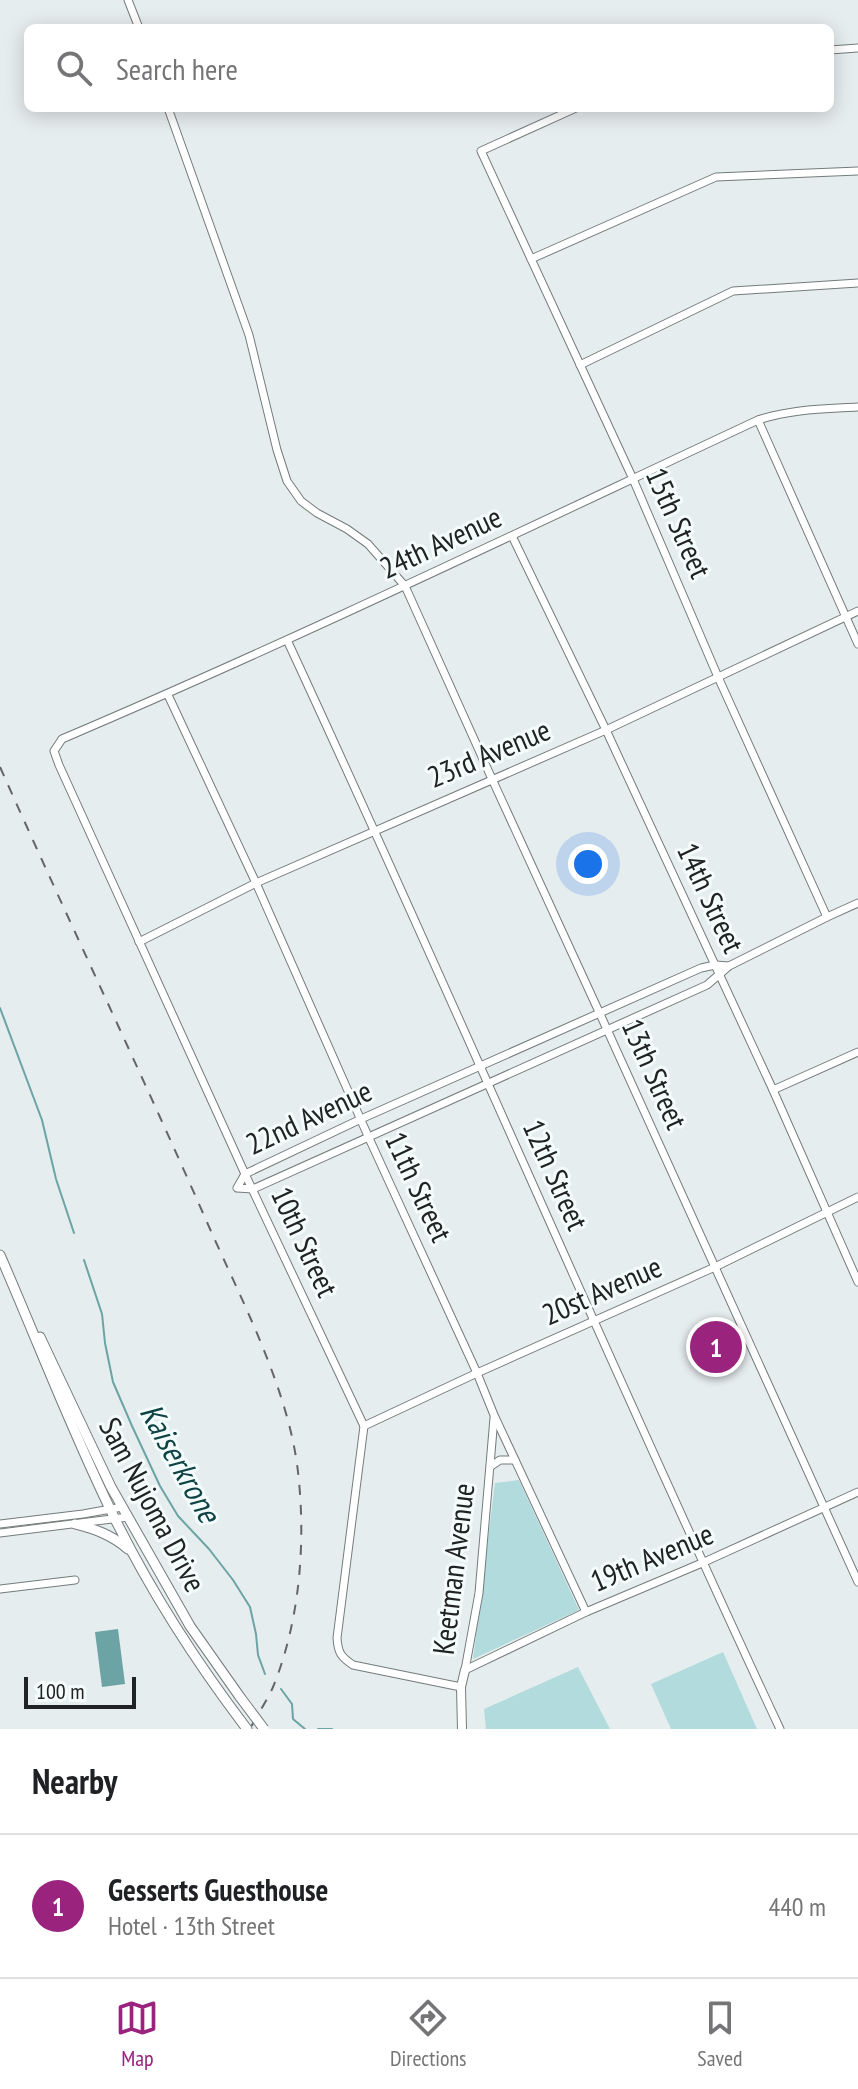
<!DOCTYPE html>
<meta charset="utf-8">
<style>
:root{--surface:#fff;--page:#f6f6f6;--text:#202124;--muted:#757577;--line:#e0e0e0;--accent:#9a237e}
body{margin:0;font-family:"PT Sans Narrow",sans-serif;background:var(--page);color:var(--text)}
.scale{position:absolute;left:24px;bottom:20px;width:112px;box-sizing:border-box;padding-left:8px;border:4px solid #202323;border-top:0;font-size:22px;line-height:28px;white-space:nowrap;color:#202323;-webkit-text-stroke:6px #f3fbfb;paint-order:stroke}
.you{position:absolute;left:588px;top:864px;width:28px;height:28px;margin:-20px;border:6px solid #fff;border-radius:50%;background:#1a73e8;box-shadow:0 0 0 12px #1a73e833}
.badge{display:grid;place-items:center;width:52px;height:52px;border-radius:50%;background:var(--accent);color:#fff;font-size:26px;font-weight:700}
.pin{position:absolute;translate:-50% -50%;border:4px solid #fff;box-shadow:0 2px 8px #0006}
.list{margin:0;padding:0;list-style:none}
h2{display:flex;justify-content:space-between;align-items:center;height:104px;margin:0;padding:0 32px;font-size:34px}
h2 small{font-size:26px;font-weight:400;color:var(--muted)}
.list li{display:grid;grid-template-columns:52px 1fr auto;gap:24px;align-items:center;box-sizing:border-box;height:144px;padding:0 32px;border-top:2px solid var(--line)}
.list b{display:block;font-size:30px;white-space:nowrap}
.list p{margin:0;font-size:26px;white-space:nowrap;color:var(--muted)}
.list em{font-size:26px;font-style:normal;color:var(--muted)}
.icon{flex:none;width:44px;height:44px;fill:none;stroke:currentColor;stroke-width:2;stroke-linecap:round;stroke-linejoin:round}
.map{position:relative;flex:none;width:858px;height:1729px;overflow:hidden}
.search{position:absolute;background:var(--surface);box-shadow:0 4px 20px #0003;left:24px;right:24px;top:24px;height:88px;display:flex;align-items:center;gap:20px;box-sizing:border-box;padding:0 28px;border-radius:12px;color:var(--muted);font-size:30px}
.sheet{height:248px;background:var(--surface)}
nav{display:flex;justify-content:space-around;align-items:center;box-sizing:border-box;height:112px;border-top:2px solid var(--line);background:var(--surface);font-size:22px;color:var(--muted)}
nav a{display:grid;justify-items:center;gap:4px}
nav .on{color:var(--accent)}
.map>svg:first-child{display:block}
.green{fill:#b1dbdd}
.water{fill:#6ca3a5}
.lines{fill:none;stroke-linecap:round;stroke-linejoin:round}
.stream{stroke:#6ca3a5;stroke-width:2}
.minor-casing{stroke:#747b7b;stroke-width:9}
.tertiary-casing{stroke:#747b7b;stroke-width:10}
.secondary-casing{stroke:#747b7b;stroke-width:11}
.minor{stroke:#fff;stroke-width:7}
.tertiary{stroke:#fff;stroke-width:8}
.secondary{stroke:#fff;stroke-width:9}
.rail{stroke:#626666;stroke-width:2;stroke-dasharray:10 10;stroke-linecap:butt}
.secondary-bridge-casing{stroke:#747b7b;stroke-width:11;stroke-linecap:butt}
.secondary-bridge{stroke:#fff;stroke-width:9}
.labels{text-anchor:middle;stroke-width:6;stroke-linejoin:round;paint-order:stroke}
.street-label{font-size:30px;fill:#202323;stroke:#f3fbfb}
.water-label{font-size:32px;font-style:italic;fill:#0e4244;stroke:#f3fbfb}
</style>
<div class="map">
<svg width="858" height="1729" viewBox="0 0 858 1729">
<rect width="100%" height="100%" fill="#e6edee"/>
<g class="green">
<polygon points="519,1480 579,1610 473,1659 495,1483"/>
<polygon points="723,1652 757,1729 671,1729 651,1684"/>
<polygon points="578,1667 610,1729 486,1729 484,1709"/>
</g>
<polygon class="water" points="118,1629 125,1684 102,1687 95,1632"/>
<g class="lines">
<g class="stream">
<polyline points="0,1008 42,1120 56,1179 74,1233"/>
<polyline points="84,1260 102,1314 105,1343 113,1382 132,1426 160,1486 178,1516 209,1549 233,1580 250,1607 256,1634 258,1655 265,1674"/>
<polyline points="281,1689 292,1704 293,1719 305,1729"/>
<polyline points="318,1729 332,1729"/>
</g>
<g class="minor-casing">
<g id="minor">
<polyline points="128,0 139,28"/>
<polyline points="830,50 858,48"/>
<polyline points="168,108 249,335 277,450 287,481 301,501 317,513 347,529 368,544 405,586 492,779 600,1014 858,1582"/>
<polyline points="576,108 481,151 633,479 718,677 827,917"/>
<polyline points="531,259 716,177 858,171"/>
<polyline points="580,365 733,291 858,283"/>
<polyline points="758,420 858,644"/>
<polyline points="512,536 606,730 773,1090 858,1282"/>
<path d="M287,640c168,362 324,728 493,1089"/>
<polyline points="168,695 256,883 368,1136 477,1373 494,1415 586,1612"/>
<polyline points="139,942 256,883 606,730 858,611"/>
<polyline points="729,966 715,965 701,968 361,1119 245,1174 237,1188 253,1189 707,985 729,966 827,917 858,903"/>
<polyline points="773,1090 858,1052"/>
<polyline points="364,1426 477,1373 715,1267 858,1197"/>
<polyline points="491,1466 500,1460 515,1460"/>
<polyline points="0,1524 83,1514 122,1507"/>
<polyline points="0,1533 128,1517"/>
<polyline points="0,1589 75,1580"/>
<polyline points="465,1670 586,1612 702,1563 858,1492"/>
<polyline points="465,1670 479,1593 494,1418"/>
<path d="M461,1687l-108,-22c-12,-8 -15,-12 -16,-27l27,-212 -119,-252 -186,-409 -5,-14 8,-12c235,-100 465,-211 696,-319 33,-11 66,-11 100,-13"/>
</g>
</g>
<g class="tertiary-casing">
<polyline id="tertiary" points="462,1729 461,1687 465,1670"/>
</g>
<g class="secondary-casing">
<g id="secondary">
<path d="M0,1255c38,87 72,177 114,262 37,75 82,145 133,212"/>
<polyline points="40,1337 111,1487 190,1626 240,1697"/>
<path d="M75,1524c20,5 37,11 53,25"/>
</g>
</g>
<use href="#minor" class="minor"/>
<use href="#tertiary" class="tertiary"/>
<use href="#secondary" class="secondary"/>
<path class="rail" d="M0,767c69,155 142,307 210,462 33,74 79,162 88,243 8,70 2,149 -25,215 -6,14 -16,28 -23,42"/>
<g class="secondary-bridge-casing">
<polyline id="secondary-bridge" points="240,1697 264,1729"/>
</g>
<use href="#secondary-bridge" class="secondary-bridge"/>
</g>
<g class="labels">
<g class="street-label">
<text transform="translate(678 523) rotate(66)" y="10">15th Street</text>
<text transform="translate(441 543) rotate(-25)" y="10">24th Avenue</text>
<text transform="translate(489 754) rotate(-23)" y="10">23rd Avenue</text>
<text transform="translate(710 898) rotate(65)" y="10">14th Street</text>
<text transform="translate(654 1074) rotate(66)" y="10">13th Street</text>
<text transform="translate(309 1118) rotate(-25)" y="10">22nd Avenue</text>
<text transform="translate(555 1175) rotate(66)" y="10">12th Street</text>
<text transform="translate(418 1187) rotate(65)" y="10">11th Street</text>
<text transform="translate(304 1242) rotate(65)" y="10">10th Street</text>
<text transform="translate(602 1291) rotate(-24)" y="10">20st Avenue</text>
<text transform="translate(152 1505) rotate(62)" y="10">Sam Nujoma Drive</text>
<text transform="translate(652 1558) rotate(-23)" y="10">19th Avenue</text>
<text transform="translate(454 1569) rotate(-83)" y="10">Keetman Avenue</text>
</g>
<g class="water-label">
<text transform="translate(180 1463) rotate(61)" y="11">Kaiserkrone</text>
</g>
</g>
</svg>
<div class="scale">100 m</div>
<div class="you"></div>
<div class="pin badge" style="left:716px;top:1347px">1</div>
<div class="search"><svg class="icon" aria-label="search" viewBox="0 0 24 24"><circle cx="10" cy="10" r="6"/><path d="M15 15l6 6"/></svg>Search here</div>
</div>
<section class="sheet">
<h2>Nearby<small></small></h2>
<ul class="list">
<li><span class="badge">1</span><div><b>Gesserts Guesthouse</b><p>Hotel · 13th Street</p></div><em>440 m</em></li>
</ul>
</section>
<nav>
<a class="on"><svg class="icon" aria-label="map" viewBox="0 0 24 24"><path d="M3 6l6-2 6 2 6-2v14l-6 2-6-2-6 2zM9 4v14M15 6v14"/></svg>Map</a>
<a><svg class="icon" aria-label="directions" viewBox="0 0 24 24"><path d="M12 3l9 9-9 9-9-9zM9 14v-3h6M13 9l2 2-2 2"/></svg>Directions</a>
<a><svg class="icon" aria-label="saved" viewBox="0 0 24 24"><path d="M7 4h10v16l-5-4-5 4z"/></svg>Saved</a>
</nav>
